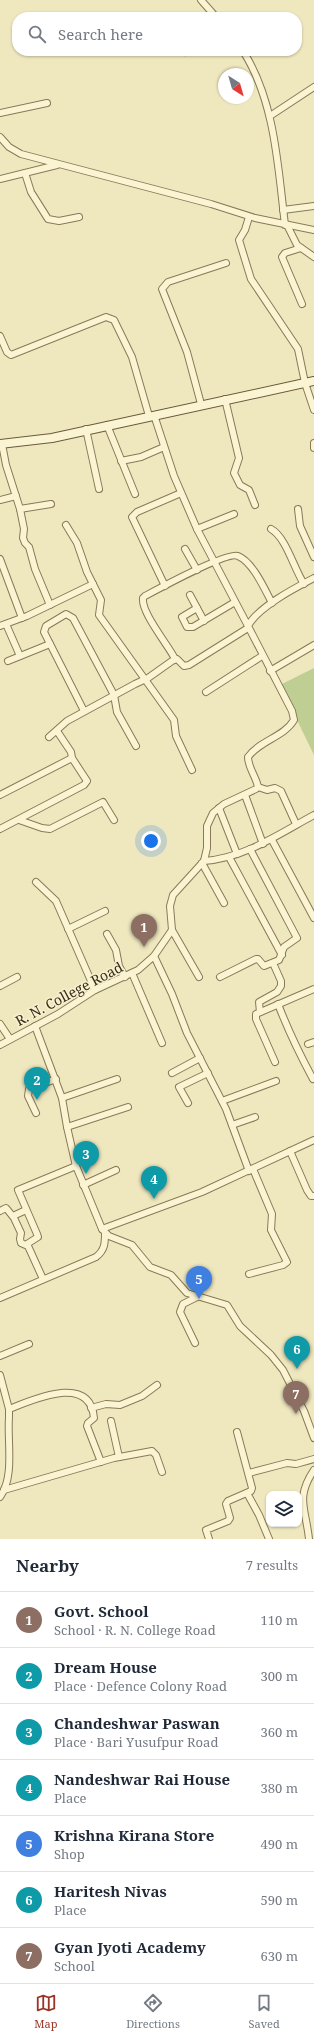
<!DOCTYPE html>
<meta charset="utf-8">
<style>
:root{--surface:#fff;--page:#f6f6f7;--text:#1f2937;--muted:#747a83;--line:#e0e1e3;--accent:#9a3425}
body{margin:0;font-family:"Noto Serif",serif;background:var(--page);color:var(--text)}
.controls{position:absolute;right:12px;bottom:12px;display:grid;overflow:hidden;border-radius:8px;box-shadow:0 1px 3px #0004}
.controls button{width:36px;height:36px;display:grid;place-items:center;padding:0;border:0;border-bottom:1px solid var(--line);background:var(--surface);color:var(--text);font:20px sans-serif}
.compass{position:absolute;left:218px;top:68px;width:36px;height:36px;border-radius:50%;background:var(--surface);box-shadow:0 1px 3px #0004;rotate:143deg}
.you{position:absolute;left:151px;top:841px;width:14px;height:14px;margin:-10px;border:3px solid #fff;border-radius:50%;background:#1a73e8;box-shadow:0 0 0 6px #1a73e833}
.badge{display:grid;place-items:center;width:26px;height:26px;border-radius:50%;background:var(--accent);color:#fff;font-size:13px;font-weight:700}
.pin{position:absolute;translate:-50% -33px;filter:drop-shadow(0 1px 2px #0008)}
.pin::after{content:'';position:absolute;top:21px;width:14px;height:12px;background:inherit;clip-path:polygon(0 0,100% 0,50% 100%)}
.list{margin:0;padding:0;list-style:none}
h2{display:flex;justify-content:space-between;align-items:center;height:52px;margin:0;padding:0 16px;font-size:17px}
h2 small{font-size:13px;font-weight:400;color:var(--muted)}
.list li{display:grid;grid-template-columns:26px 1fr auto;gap:12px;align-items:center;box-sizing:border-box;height:56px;padding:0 16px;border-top:1px solid var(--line)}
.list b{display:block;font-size:15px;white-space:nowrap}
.list p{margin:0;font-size:13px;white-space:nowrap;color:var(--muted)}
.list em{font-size:13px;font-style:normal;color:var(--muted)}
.icon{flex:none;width:22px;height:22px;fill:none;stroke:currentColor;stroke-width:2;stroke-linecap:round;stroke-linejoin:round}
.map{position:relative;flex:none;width:314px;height:1539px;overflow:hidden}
.search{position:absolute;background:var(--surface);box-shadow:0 1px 3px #0004;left:12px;right:12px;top:12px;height:44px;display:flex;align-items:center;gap:10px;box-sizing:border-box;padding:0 14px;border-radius:16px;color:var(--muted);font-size:15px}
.sheet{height:444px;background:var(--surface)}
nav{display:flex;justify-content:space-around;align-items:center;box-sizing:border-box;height:56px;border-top:1px solid var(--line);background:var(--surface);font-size:11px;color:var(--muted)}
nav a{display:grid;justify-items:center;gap:2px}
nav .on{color:var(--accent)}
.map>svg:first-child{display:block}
.green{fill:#bfce93}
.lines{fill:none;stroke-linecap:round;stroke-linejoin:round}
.minor-casing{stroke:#897957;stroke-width:8}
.secondary-casing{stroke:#6b593a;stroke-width:10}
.minor{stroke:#faf4d3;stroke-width:6}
.secondary{stroke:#faf4d3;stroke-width:8}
.labels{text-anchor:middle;stroke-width:3;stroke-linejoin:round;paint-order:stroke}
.street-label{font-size:14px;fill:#382d1c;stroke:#f7f1cf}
</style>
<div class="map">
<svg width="314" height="1539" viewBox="0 0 314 1539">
<rect width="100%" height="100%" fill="#efe8bf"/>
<polygon class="green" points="314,668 314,755 280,685"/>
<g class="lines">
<g class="minor-casing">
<g id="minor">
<polyline points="201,0 216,17"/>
<path d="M243,51c32,50 35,116 42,174"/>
<polyline points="185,52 186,51"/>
<polyline points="0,113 47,103"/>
<polyline points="270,116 314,87"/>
<polyline points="0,137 9,147 21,154 211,204 255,218 314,230"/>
<polyline points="25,173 31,192 48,219 59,221 79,217"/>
<polyline points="0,179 57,165"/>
<polyline points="283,210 314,206"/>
<polyline points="249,217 245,230 239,240 251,279 298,349 305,383 314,410"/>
<polyline points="287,225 297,245 314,257"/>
<polyline points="301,248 285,253 282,257 302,304"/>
<polyline points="0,336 7,352 11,355 106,317 114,320 132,357 149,416"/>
<polyline points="225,399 239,458 234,473 240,485 249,490 255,505"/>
<polyline points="201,404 187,352 162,289 168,282 226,263"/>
<polyline points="154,415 174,476 197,529 248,626"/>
<polyline points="107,425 135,494"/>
<polyline points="86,429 99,489"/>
<polyline points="314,443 314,448"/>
<polyline points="2,444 6,465 20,509 24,529 23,538 25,543 29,547 35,569 50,605"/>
<polyline points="121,461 141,457 164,447"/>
<polyline points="0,500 16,496"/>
<polyline points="20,509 51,504"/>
<polyline points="298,509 300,526 314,557"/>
<polyline points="66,525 77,543 87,572 101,600 99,615 174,720 176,736 192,770"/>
<polyline points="197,529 234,514"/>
<path d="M271,529c15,8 23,40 33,55"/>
<polyline points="185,549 197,570"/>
<polyline points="0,559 22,618"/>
<polyline points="165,586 132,517 137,512 181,493"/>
<polyline points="190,595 204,621"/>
<polyline points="197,608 182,617 187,627 193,627 235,602"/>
<polyline points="6,624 20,656"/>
<polyline points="0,626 27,616 93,584"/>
<path d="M175,659c-6,-13 -34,-46 -32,-61l2,-2c13,-7 83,-45 93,-40 15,6 27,34 34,47"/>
<polyline points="8,661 50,644"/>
<polyline points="270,671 314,645"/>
<polyline points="206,692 262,656"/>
<polyline points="84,711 44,632 46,626 66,614 73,618 114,695 117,712 136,746"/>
<polyline points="57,731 71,752 72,758"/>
<polyline points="49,737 67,721 135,684 148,678 172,661 177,659 184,666 189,665 248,628"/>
<polyline points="258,787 267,790 275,788 281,791 296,824"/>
<polyline points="0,795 72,758 87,781 84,785 0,829"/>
<polyline points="245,795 263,844"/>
<polyline points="219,808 237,854"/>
<polyline points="19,820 42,828 50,829 103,802 114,820"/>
<polyline points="272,840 314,918"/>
<polyline points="229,857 282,955"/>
<path d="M204,861c41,-3 75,-27 110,-46"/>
<polyline points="202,863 224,903"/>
<polyline points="36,882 56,901 95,990"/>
<polyline points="68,929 105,911"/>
<polyline points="172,930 199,977"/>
<polyline points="107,934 116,950 119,966 125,977"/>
<polyline points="154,956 172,994 187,1033 226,1109 249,1171"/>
<polyline points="132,973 162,1043"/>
<polyline points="220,977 256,959 258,959 264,966 279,960 284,947 297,938 250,849"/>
<polyline points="0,986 17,977"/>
<path d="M278,1004c10,26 22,51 35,75"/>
<polyline points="260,1012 259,1002 277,992 281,986 281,981 273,963"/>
<polyline points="0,1024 10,1039"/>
<polyline points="35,1026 62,1098 67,1127 76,1166 102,1229 109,1236 132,1245 150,1267 171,1275 187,1293 227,1305 240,1326 271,1355 283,1370 304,1411 314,1438"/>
<polyline points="308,1044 314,1042"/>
<path d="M0,1045l58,-31 37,-24 43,-20 16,-14 18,-26 -2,-24 3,-11 31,-34 3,-13v-22l6,-13 11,-9 32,-15 2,-2c-2,-11 -10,-19 -10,-30 11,-16 36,-20 46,-37l-2,-9 -44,-85c10,-19 47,-38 66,-48"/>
<polyline points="275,1062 256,1019 256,1014 314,989"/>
<polyline points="172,1073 200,1058"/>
<polyline points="62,1098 117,1079"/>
<polyline points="222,1101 276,1081"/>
<polyline points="188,1103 179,1087 208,1073"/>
<polyline points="36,1113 28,1096 29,1089 56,1079"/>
<polyline points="232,1125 255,1117"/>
<polyline points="67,1127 128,1107"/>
<polyline points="290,1151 307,1190 311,1196 314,1196"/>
<polyline points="83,1185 116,1170"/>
<polyline points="0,1211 6,1208 14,1218 21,1233 20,1239 21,1243 28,1246 43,1279"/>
<polyline points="13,1216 26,1210"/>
<polyline points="102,1229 202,1192 314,1140"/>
<polyline points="27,1244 38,1237 37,1234 18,1190 76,1166"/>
<polyline points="249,1274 283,1265 287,1262 271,1230 272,1214 253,1169"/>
<path d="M0,1298l96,-41c9,-7 9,-14 9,-24"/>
<polyline points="195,1343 180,1312 183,1304 199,1296"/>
<polyline points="0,1356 29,1344"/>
<path d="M0,1375l9,34v8c-2,25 6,59 -9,80"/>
<polyline points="91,1408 106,1404 120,1405 142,1396 157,1385"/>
<path d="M9,1409c24,-9 81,-36 85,9l-6,5 -1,3 14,36"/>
<polyline points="111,1421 119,1457"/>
<polyline points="249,1473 287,1463 296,1464 314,1459"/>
<polyline points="4,1490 114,1458 152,1451 156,1455 162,1472"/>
<polyline points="247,1493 259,1515 269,1539"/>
<polyline points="209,1539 206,1530 228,1521 230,1518 226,1504 228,1501 251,1491 252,1488 237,1432"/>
<path d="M309,1539c-3,-30 -14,-41 5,-69"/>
</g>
</g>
<g class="secondary-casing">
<polyline id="secondary" points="0,444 52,438 314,381"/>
</g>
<use href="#minor" class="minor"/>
<use href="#secondary" class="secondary"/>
</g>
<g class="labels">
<g class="street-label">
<text transform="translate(69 994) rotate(-28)" y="5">R. N. College Road</text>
</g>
</g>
</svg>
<div class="controls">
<button><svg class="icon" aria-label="layers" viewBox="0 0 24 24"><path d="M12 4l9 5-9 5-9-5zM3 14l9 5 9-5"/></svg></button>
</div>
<svg class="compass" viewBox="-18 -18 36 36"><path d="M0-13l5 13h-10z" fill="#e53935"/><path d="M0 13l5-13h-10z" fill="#747a83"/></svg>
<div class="you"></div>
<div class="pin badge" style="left:144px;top:947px;background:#8d6e63">1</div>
<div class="pin badge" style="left:37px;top:1100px;background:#0f9aa8">2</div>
<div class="pin badge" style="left:86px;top:1174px;background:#0f9aa8">3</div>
<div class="pin badge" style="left:154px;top:1199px;background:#0f9aa8">4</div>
<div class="pin badge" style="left:199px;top:1299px;background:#3f7fe0">5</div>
<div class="pin badge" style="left:297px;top:1369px;background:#0f9aa8">6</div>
<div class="pin badge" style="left:296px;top:1414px;background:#8d6e63">7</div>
<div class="search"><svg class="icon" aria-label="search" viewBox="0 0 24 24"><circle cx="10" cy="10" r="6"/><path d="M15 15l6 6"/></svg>Search here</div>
</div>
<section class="sheet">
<h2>Nearby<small>7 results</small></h2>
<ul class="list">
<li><span class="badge" style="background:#8d6e63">1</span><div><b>Govt. School</b><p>School · R. N. College Road</p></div><em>110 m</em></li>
<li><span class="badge" style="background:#0f9aa8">2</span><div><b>Dream House</b><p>Place · Defence Colony Road</p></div><em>300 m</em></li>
<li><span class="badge" style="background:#0f9aa8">3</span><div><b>Chandeshwar Paswan</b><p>Place · Bari Yusufpur Road</p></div><em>360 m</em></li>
<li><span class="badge" style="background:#0f9aa8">4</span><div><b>Nandeshwar Rai House</b><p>Place</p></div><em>380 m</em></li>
<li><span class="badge" style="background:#3f7fe0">5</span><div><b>Krishna Kirana Store</b><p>Shop</p></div><em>490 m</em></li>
<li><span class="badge" style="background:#0f9aa8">6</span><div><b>Haritesh Nivas</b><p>Place</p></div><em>590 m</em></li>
<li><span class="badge" style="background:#8d6e63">7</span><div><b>Gyan Jyoti Academy</b><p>School</p></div><em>630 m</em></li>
</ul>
</section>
<nav>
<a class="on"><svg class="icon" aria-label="map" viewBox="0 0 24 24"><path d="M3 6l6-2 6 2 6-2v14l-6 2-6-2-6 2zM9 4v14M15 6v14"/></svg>Map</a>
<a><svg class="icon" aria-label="directions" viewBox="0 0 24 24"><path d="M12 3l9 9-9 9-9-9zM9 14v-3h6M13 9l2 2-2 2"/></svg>Directions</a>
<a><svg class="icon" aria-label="saved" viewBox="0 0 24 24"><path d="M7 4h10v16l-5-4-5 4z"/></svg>Saved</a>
</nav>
